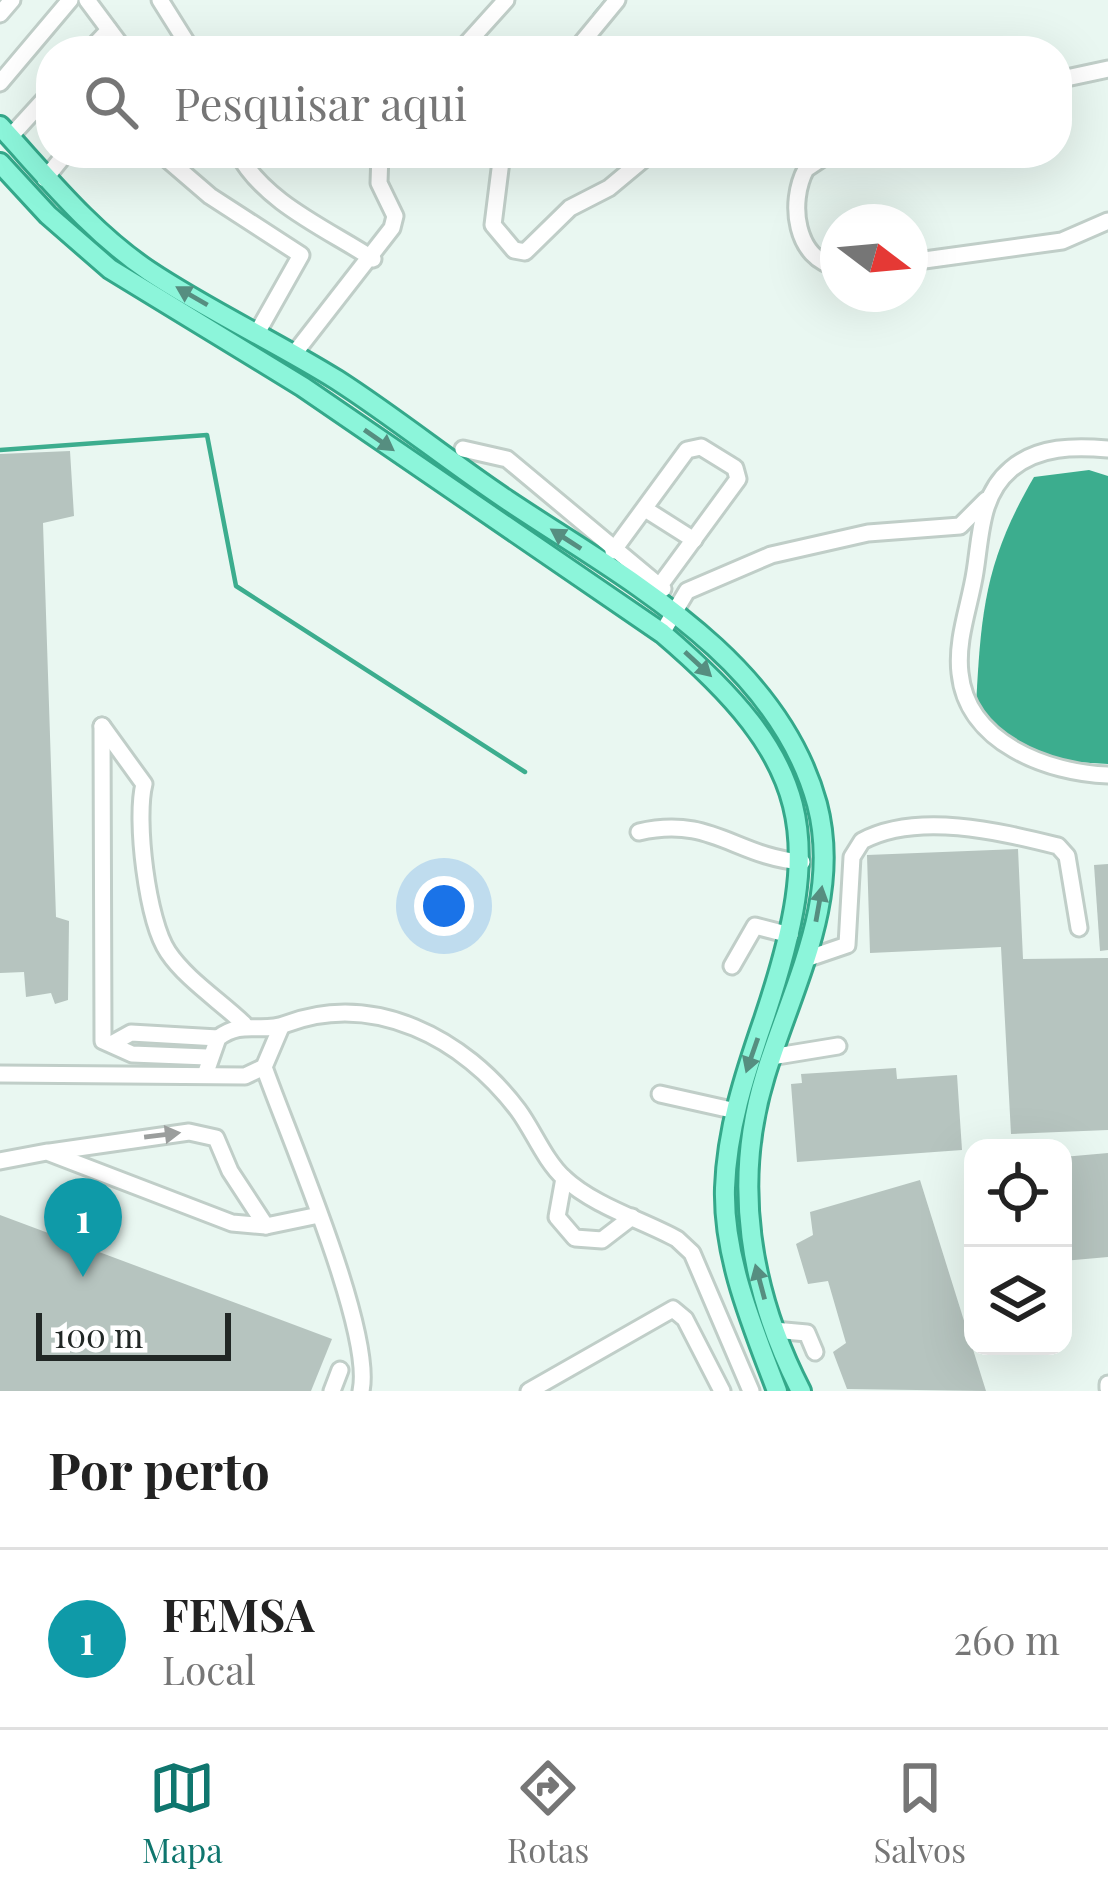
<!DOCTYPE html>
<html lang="pt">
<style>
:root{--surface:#fff;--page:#f2f2f2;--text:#222;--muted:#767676;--line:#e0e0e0;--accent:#0f766e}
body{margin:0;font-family:"Playfair Display",serif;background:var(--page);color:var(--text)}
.controls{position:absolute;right:36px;bottom:36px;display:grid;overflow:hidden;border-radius:24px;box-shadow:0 12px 48px #0002}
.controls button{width:108px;height:108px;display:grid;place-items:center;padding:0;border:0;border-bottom:3px solid var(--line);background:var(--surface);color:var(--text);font:60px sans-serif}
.compass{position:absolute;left:820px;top:204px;width:108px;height:108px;border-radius:50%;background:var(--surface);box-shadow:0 12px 48px #0002;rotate:106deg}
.scale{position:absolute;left:36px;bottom:30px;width:195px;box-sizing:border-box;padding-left:12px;border:6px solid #212725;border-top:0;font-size:33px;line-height:42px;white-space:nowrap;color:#212725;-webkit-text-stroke:9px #fff;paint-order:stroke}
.you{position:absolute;left:444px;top:906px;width:42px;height:42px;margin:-30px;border:9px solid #fff;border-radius:50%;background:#1a73e8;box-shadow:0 0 0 18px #1a73e833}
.badge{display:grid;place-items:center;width:78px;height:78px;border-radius:50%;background:var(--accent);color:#fff;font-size:39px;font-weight:700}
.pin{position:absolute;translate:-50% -99px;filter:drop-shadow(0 3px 6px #0008)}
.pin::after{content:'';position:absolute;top:63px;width:42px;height:36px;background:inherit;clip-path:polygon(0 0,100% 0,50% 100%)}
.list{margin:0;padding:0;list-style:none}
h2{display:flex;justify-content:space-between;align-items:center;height:156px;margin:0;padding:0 48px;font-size:51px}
h2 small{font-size:39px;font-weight:400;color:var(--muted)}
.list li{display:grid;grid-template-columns:78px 1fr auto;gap:36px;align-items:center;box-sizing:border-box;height:180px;padding:0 48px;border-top:3px solid var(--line)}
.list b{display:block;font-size:45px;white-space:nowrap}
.list p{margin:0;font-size:39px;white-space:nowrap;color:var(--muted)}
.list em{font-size:39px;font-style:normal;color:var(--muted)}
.icon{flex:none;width:66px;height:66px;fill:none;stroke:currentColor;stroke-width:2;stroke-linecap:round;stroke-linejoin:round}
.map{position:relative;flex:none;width:1108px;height:1391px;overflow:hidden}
.search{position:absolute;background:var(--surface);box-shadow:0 12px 48px #0002;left:36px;right:36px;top:36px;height:132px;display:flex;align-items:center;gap:30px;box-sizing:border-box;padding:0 42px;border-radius:48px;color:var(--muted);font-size:45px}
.sheet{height:336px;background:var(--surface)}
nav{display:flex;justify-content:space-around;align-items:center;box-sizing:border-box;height:168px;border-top:3px solid var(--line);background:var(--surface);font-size:33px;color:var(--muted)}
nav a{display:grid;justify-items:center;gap:6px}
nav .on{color:var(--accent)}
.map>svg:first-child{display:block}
.water{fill:#3cad8e}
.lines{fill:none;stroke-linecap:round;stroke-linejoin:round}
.stream{stroke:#3cad8e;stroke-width:4.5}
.building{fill:#b6c4bf}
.minor-casing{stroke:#c0cec8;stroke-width:21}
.major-casing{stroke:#34a88a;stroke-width:24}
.minor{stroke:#fff;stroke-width:15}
.major{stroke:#8cf5da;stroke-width:18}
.oneway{fill:#568e80}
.oneway2{fill:#9b9e9d}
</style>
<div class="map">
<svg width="1108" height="1391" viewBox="0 0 1108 1391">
<rect width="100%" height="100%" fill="#e9f7f1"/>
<path class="water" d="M1089,470l19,6v288c-60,-3 -96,-7 -132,-58 5,-95 9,-145 58,-229z"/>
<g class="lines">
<g class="stream">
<polyline points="595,14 607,0"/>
<polyline points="0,450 207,435 236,586 525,772"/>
</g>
</g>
<g class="building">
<polygon points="70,451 74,516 43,523 56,917 69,921 68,1000 55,1004 51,993 26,997 24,972 0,973 0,454"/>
<polygon points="1018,849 1023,959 1108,958 1108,1130 1011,1134 1001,947 870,953 867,855"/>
<polygon points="1108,864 1108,950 1100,951 1094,865"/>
<polygon points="896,1068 897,1079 957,1075 962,1150 797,1162 791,1084 802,1083 801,1074"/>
<polygon points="1108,1153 1108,1257 1063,1261 1063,1157"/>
<polygon points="920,1180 986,1391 847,1389 833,1352 846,1343 828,1281 808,1284 796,1244 813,1235 810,1212"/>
<polygon points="0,1215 332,1339 311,1391 0,1391"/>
</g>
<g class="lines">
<g class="minor-casing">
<g id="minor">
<polyline points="87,0 125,51"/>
<polyline points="160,0 192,51"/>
<polyline points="0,14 12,0"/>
<polyline points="89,51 109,30"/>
<polyline points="460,51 506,0"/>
<polyline points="575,51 617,0"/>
<polyline points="1057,80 1108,69"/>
<polyline points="0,83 70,0"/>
<polyline points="10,137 51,92"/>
<polyline points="160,153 210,196 301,255 257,333"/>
<path d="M238,153c25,49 91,77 135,106"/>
<polyline points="502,153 493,225 514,250 525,252 570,208 609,188 651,153"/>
<path d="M830,153l-24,16c-18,33 -11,91 32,98"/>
<polyline points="45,179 66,153"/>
<polyline points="910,262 1062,241 1108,221"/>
<polyline points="294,354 392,228 395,216 379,183 380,153"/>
<polyline points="463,449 507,459 663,589"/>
<path d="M1108,449c-33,-3 -70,-3 -97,20 -31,26 -30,66 -36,103 -5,33 -19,67 -15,101 7,70 88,100 148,102"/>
<polyline points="645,509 694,540"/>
<polyline points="613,551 687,450 701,447 735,468 738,479 661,584"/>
<polyline points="662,633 687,591 771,555 868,533 960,526 986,500"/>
<polyline points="102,726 103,1041 132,1054 207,1057"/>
<path d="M102,726l42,58c-9,35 3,137 24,168 18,27 52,49 76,72"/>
<path d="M639,832c72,-17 97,25 163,30"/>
<path d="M806,959l41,-14 5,-88 10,-16c56,-30 139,-9 196,5l9,10 12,72"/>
<polyline points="732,966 755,926 790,935"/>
<polyline points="113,1043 131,1033 218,1038"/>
<polyline points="771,1057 838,1046"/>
<path d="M264,1067c23,66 110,264 97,324"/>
<polyline points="0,1074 245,1076 264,1067 281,1027"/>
<path d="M205,1075l13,-37c25,-19 43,-4 68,-14 88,-33 178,14 232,86 15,20 27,51 46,68 30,28 78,42 113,61l15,14 59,138"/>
<polyline points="660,1094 736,1111"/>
<polyline points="50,1152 189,1132 216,1138 230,1171 266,1226"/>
<polyline points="0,1161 47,1152 232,1223 266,1226 319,1215"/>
<polyline points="564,1178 557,1217 575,1238 602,1240 632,1217"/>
<polyline points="774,1330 807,1333 815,1352"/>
<polyline points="1108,1384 1108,1388"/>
<polyline points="332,1391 340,1370"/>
<polyline points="529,1391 673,1309 685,1319 722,1391"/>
</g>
</g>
<g class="major-casing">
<g id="major">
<path d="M0,126c47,51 91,106 149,145 60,40 127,71 188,109 59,38 113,82 170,120 118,79 270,157 310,304 25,95 -25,183 -52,272 -33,107 -15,216 36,315"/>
<path d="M0,163l48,52 62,54 193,118 359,246c151,129 164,201 102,386 -19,55 -37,110 -39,169 -2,70 28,139 52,203"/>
</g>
</g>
<use href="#minor" class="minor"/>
<use href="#major" class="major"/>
</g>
<defs><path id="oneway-solid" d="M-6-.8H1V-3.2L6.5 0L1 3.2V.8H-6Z" transform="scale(3)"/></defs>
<g class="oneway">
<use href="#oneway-solid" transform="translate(192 296) rotate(-150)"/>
<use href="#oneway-solid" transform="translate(379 440) rotate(35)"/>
<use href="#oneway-solid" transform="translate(566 539) rotate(-147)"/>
<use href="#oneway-solid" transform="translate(698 664) rotate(43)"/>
<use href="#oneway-solid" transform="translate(819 904) rotate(-80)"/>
<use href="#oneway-solid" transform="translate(752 1055) rotate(109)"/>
<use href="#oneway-solid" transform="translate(760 1282) rotate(-105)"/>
</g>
<use class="oneway2" href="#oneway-solid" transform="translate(162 1135) rotate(-7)"/>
</svg>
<div class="controls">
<button><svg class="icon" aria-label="locate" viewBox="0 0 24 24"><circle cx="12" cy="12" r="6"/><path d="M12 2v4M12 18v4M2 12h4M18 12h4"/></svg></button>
<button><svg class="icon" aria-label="layers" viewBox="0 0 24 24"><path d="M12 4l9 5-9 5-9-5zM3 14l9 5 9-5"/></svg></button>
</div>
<svg class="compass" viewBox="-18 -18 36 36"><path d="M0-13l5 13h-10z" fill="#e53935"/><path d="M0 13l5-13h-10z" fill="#767676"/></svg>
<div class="scale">100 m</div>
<div class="you"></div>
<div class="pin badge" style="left:83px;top:1277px;background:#0f9aa8">1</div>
<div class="search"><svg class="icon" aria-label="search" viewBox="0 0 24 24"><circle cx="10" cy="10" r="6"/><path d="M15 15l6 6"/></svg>Pesquisar aqui</div>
</div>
<section class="sheet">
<h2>Por perto<small></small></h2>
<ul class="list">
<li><span class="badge" style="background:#0f9aa8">1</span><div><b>FEMSA</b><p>Local</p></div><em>260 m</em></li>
</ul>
</section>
<nav>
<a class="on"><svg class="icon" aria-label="map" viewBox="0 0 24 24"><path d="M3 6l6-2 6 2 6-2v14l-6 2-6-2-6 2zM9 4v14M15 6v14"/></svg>Mapa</a>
<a><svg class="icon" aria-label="directions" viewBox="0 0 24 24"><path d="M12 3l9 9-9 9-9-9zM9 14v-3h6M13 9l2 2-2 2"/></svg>Rotas</a>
<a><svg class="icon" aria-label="saved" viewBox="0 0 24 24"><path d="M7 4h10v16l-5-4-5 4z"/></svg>Salvos</a>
</nav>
